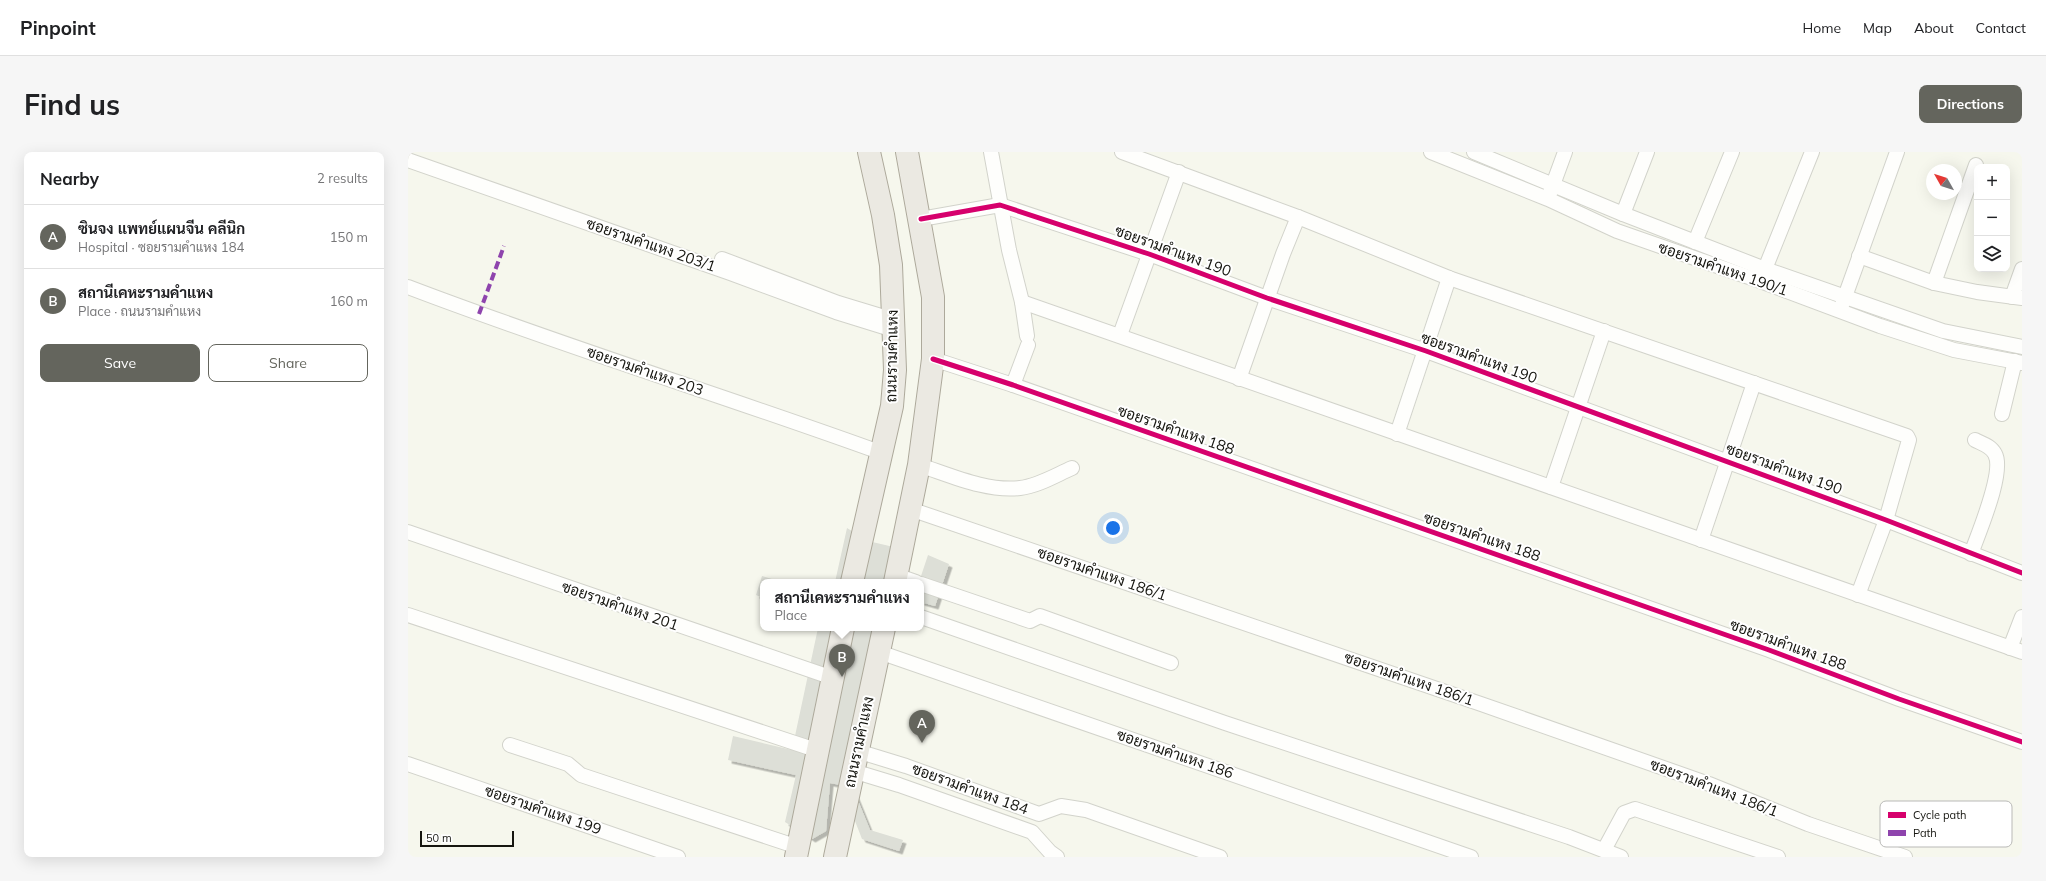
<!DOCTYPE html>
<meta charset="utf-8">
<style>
:root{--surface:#fff;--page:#f6f6f6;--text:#202124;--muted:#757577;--line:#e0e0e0;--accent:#64655d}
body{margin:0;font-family:Mulish,Sarabun,sans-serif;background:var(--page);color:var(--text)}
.controls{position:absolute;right:12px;top:12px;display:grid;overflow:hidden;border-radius:8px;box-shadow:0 4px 16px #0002}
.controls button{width:36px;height:36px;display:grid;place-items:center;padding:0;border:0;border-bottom:1px solid var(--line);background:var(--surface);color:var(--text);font:20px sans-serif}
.compass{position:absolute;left:1518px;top:12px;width:36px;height:36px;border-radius:50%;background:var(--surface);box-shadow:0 4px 16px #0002;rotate:309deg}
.scale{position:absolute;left:12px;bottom:10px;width:94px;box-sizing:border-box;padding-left:4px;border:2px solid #161610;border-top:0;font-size:11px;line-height:14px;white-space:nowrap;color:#161610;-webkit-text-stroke:3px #fff;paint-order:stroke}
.you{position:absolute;left:705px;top:376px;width:14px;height:14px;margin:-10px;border:3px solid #fff;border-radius:50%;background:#1a73e8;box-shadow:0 0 0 6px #1a73e833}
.badge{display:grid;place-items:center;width:26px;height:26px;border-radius:50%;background:var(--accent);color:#fff;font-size:13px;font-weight:700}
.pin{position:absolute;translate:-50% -33px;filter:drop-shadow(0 1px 2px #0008)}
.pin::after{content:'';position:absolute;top:21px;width:14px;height:12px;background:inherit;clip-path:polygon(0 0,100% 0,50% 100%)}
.popup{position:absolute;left:352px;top:427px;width:164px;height:52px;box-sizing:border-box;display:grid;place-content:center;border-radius:8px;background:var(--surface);filter:drop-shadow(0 1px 3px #0005);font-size:13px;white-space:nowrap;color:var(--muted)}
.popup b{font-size:15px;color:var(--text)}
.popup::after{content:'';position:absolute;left:50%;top:100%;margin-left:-8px;border:8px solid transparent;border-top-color:var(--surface)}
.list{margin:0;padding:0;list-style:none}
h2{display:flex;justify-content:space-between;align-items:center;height:52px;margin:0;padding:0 16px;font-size:17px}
h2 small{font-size:13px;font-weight:400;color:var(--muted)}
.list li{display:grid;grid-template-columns:26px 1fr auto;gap:12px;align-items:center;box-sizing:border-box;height:64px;padding:0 16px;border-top:1px solid var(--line)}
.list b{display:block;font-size:15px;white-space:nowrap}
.list p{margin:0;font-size:13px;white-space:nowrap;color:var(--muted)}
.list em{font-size:13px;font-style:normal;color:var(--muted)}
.actions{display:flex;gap:8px;padding:12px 16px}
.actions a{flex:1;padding:9px 0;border:1px solid var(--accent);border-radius:8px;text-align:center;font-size:14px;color:var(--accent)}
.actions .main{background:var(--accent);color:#fff}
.icon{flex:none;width:22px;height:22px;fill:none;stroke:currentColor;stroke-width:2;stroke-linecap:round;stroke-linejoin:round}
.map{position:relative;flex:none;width:1614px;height:705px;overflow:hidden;border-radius:8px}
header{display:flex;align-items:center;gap:24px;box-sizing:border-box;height:56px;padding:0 20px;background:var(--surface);border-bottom:1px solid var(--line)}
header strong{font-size:19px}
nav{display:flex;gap:22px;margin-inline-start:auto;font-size:14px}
.intro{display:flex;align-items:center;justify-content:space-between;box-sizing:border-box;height:96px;padding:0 24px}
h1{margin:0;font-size:28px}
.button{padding:10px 18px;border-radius:8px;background:var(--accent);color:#fff;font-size:14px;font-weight:700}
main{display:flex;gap:24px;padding:0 24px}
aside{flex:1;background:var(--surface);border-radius:8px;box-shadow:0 4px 16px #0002}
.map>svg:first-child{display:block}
.building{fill:#dddfd7;filter:url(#shadow)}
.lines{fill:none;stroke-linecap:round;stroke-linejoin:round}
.minor-casing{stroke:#d2d3cb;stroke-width:16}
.primary-casing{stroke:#ada99b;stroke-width:24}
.minor{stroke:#fefefc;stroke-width:14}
.primary{stroke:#ebe9e2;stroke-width:22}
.quiet{stroke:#8e44ad;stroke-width:4;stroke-dasharray:8 4;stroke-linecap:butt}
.cycleway-casing{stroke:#fff;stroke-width:8}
.cycleway{stroke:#d6006c;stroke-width:5}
.labels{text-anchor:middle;stroke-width:4;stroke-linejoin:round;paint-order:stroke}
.street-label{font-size:15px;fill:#161610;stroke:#fff}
.key{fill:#fff;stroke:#b9b9b7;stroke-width:1}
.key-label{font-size:11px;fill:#161610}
</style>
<header>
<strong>Pinpoint</strong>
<nav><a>Home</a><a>Map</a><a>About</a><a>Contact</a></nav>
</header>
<div class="intro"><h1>Find us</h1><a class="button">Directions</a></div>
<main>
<aside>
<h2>Nearby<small>2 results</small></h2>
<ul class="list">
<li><span class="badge">A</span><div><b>ซินจง แพทย์แผนจีน คลีนิก</b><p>Hospital · ซอยรามคำแหง 184</p></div><em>150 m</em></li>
<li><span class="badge">B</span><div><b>สถานีเคหะรามคำแหง</b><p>Place · ถนนรามคำแหง</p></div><em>160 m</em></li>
</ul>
<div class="actions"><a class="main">Save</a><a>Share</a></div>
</aside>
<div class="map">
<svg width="1614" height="705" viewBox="0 0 1614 705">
<defs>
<filter id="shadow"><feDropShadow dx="3.5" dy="3.5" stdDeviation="0" flood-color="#0004"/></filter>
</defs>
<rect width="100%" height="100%" fill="#f6f7ed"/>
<g class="building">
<polygon points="439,376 460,389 490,396 481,430 427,430"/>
<polygon points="520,403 541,412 527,454 513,450 512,427"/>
<polygon points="354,424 374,430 355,430 355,446 348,443"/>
<polygon points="410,476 479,476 444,634 462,678 495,688 491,699 454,687 433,633 422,631 418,679 404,687 377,670 388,623 320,608 325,584 384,598"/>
</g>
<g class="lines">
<g class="minor-casing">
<g id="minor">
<polyline points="583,0 601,98 614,150 619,184"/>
<polyline points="714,0 890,65 1041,126 1499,284 1501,288 1478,368 1450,443"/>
<polyline points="1023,0 1140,47 1209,79 1352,129 1472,174 1546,198 1614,211"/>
<polyline points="1066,0 1215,62 1357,117 1535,179 1614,195"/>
<polyline points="0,8 322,121 428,160 486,178"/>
<polyline points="1142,41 1157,0"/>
<polyline points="1215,62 1239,0"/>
<polyline points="513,67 592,53 741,102 859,146 1018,199 1478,368 1614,421"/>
<polyline points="1287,90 1324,0"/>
<polyline points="1451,104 1526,131 1569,140 1614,146"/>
<polyline points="314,107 430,151 486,168"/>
<polyline points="1357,117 1404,0"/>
<polyline points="1526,131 1568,13"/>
<path d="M0,135c157,60 317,109 474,166"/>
<polyline points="1604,145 1614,117"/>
<polyline points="614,150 1614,500"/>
<polyline points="1434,153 1489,0"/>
<polyline points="712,183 771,20"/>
<polyline points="525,207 605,233 1361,498 1491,547 1614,590"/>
<polyline points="831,227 875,102 890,65"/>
<polyline points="605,233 620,193"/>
<polyline points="1594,262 1607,209"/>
<polyline points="989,282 1041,126"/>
<path d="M511,313c31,10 68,27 101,23 18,-2 36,-13 52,-20"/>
<polyline points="1143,335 1196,179"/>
<polyline points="502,357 1073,552 1301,632 1400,672 1497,705"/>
<polyline points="0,380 425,526"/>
<polyline points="1293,388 1346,231"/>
<path d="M1563,402c7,-20 34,-82 24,-100 -4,-8 -12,-10 -20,-14"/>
<polyline points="488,423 508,430"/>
<polyline points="513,432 622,469 632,464 763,511"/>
<polyline points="0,463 411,599"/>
<polyline points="513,465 817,571 1161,685 1213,705"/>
<polyline points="1602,496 1614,465"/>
<polyline points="471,500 1063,705"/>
<polyline points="102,593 160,612 173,623 390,695"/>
<polyline points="449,599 498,614 631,662 653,654 678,658 812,705"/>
<polyline points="0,612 270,705"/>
<polyline points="445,619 491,633 624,680 642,700 649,705"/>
<polyline points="1196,698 1216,661 1227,657 1370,705"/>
</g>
</g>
<g class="primary-casing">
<g id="primary">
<polyline points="444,430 484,254 487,218 483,113 475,63 461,0"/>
<polyline points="487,430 511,313 525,207 525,145 499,0"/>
<polyline points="388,705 435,476"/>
<polyline points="427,705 476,476"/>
</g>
</g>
<use href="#minor" class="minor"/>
<use href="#primary" class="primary"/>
<polyline class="quiet" points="71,162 96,94"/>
<g class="cycleway-casing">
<g id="cycleway">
<polyline points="513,67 592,53 741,102 859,146 1018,199 1478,368 1614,421"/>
<polyline points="525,207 605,233 1361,498 1491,547 1614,590"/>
</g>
</g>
<use href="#cycleway" class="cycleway"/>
</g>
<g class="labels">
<g class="street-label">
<text transform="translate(243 93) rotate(19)" y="5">ซอยรามคำแหง 203/1</text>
<text transform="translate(765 99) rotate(20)" y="5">ซอยรามคำแหง 190</text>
<text transform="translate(1315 117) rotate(19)" y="5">ซอยรามคำแหง 190/1</text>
<text transform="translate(484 204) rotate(-89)" y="5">ถนนรามคำแหง</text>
<text transform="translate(1071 206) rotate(20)" y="5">ซอยรามคำแหง 190</text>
<text transform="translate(237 219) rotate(19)" y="5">ซอยรามคำแหง 203</text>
<text transform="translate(768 278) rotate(19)" y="5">ซอยรามคำแหง 188</text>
<text transform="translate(1376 317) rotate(20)" y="5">ซอยรามคำแหง 190</text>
<text transform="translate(1074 385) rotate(19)" y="5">ซอยรามคำแหง 188</text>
<text transform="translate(694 422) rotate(19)" y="5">ซอยรามคำแหง 186/1</text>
<text transform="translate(212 454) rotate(19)" y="5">ซอยรามคำแหง 201</text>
<text transform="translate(1380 493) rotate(20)" y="5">ซอยรามคำแหง 188</text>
<text transform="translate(1001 527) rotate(19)" y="5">ซอยรามคำแหง 186/1</text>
<text transform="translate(451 590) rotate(-78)" y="5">ถนนรามคำแหง</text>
<text transform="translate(767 602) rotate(19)" y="5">ซอยรามคำแหง 186</text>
<text transform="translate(1306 636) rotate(21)" y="5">ซอยรามคำแหง 186/1</text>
<text transform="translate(562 637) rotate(20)" y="5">ซอยรามคำแหง 184</text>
<text transform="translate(135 658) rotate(19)" y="5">ซอยรามคำแหง 199</text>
</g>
</g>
<rect x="1472" y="649" width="132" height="46" rx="6" class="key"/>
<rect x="1480" y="660" width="18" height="6" fill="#d6006c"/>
<rect x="1480" y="678" width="18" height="6" fill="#8e44ad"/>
<g class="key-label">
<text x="1505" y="667">Cycle path</text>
<text x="1505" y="685">Path</text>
</g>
</svg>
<div class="controls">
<button>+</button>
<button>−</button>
<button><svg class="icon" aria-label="layers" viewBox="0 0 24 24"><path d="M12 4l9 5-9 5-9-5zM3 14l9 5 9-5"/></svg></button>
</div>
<svg class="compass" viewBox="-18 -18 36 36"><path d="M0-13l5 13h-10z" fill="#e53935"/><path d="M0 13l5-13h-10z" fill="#757577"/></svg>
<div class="scale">50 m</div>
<div class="you"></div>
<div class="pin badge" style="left:514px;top:591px">A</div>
<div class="pin badge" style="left:434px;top:525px">B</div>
<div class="popup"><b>สถานีเคหะรามคำแหง</b>Place</div>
</div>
</main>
